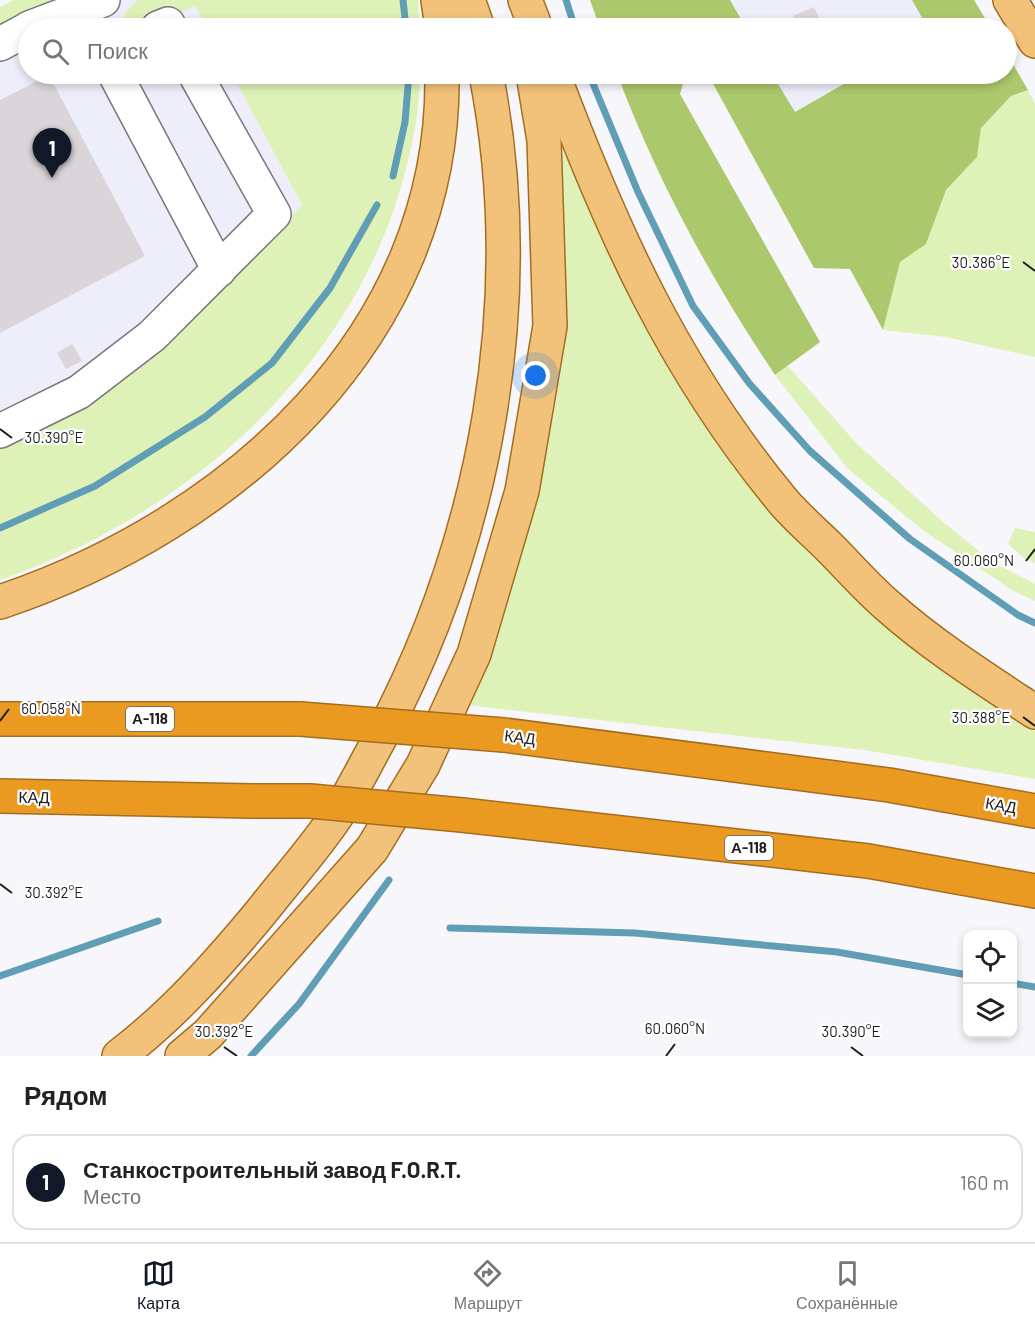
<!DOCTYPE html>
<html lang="ru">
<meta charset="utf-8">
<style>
:root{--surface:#fff;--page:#f6f6f6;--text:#222;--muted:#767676;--line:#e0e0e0;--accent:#111827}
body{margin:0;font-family:Barlow,sans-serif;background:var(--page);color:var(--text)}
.controls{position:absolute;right:18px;bottom:18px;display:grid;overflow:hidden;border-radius:12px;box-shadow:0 3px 9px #0003}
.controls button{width:54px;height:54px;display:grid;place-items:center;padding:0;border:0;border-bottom:2px solid var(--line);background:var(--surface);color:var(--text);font:30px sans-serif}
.you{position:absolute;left:536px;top:376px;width:21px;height:21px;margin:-15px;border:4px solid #fff;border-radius:50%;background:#1a73e8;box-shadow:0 0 0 9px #1a73e833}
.badge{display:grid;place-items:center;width:39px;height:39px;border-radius:50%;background:var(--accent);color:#fff;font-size:20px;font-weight:700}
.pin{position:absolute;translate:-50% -50px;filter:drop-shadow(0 2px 3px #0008)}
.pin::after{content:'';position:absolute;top:32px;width:21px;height:18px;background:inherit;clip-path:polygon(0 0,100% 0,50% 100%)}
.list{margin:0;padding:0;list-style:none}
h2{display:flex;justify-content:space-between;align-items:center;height:78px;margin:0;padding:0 24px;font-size:26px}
h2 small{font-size:20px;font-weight:400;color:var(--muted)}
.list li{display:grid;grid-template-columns:39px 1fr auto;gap:18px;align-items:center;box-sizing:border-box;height:96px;margin:0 12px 12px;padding:0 12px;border:2px solid var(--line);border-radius:18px}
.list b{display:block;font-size:22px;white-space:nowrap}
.list p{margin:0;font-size:20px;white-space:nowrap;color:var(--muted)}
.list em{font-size:20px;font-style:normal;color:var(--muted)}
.icon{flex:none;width:33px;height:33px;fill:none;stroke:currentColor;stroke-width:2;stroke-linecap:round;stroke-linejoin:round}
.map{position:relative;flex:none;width:1035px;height:1056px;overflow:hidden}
.search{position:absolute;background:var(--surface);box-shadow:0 3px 9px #0003;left:18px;right:18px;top:18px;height:66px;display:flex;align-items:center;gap:15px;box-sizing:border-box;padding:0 21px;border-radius:33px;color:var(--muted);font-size:22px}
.sheet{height:186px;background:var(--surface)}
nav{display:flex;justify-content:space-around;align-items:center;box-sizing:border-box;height:84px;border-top:2px solid var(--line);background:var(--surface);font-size:16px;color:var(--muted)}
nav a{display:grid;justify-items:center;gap:3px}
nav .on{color:var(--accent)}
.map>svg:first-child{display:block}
.built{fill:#eeedfa}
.green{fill:#def2b7}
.forest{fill:#acc86c}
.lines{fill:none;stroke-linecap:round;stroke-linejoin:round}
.stream{stroke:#609eb6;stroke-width:7}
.building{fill:#dad5d9}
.minor-casing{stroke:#77777c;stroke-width:36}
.major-casing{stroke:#a36e20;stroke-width:36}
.highway-casing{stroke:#a36e20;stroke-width:36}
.minor{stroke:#fff;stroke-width:33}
.major{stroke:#f3c27a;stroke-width:33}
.highway{stroke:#eb9a21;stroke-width:33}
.highway-bridge-casing{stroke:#a36e20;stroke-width:36;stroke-linecap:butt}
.highway-bridge{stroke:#eb9a21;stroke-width:33}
.ticks{fill:none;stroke:#1d1d1f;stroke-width:2}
.labels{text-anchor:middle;stroke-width:4.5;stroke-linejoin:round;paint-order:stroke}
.shield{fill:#fff;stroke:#616162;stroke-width:1.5}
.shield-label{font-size:15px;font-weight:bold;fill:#1d1d1f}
.street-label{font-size:16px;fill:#1d1d1f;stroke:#fff}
.ticks-label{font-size:15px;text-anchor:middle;fill:#1d1d1f;stroke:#fff;stroke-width:4.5;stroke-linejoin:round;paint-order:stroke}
</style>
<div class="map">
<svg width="1035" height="1056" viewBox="0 0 1035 1056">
<rect width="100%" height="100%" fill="#f6f6fb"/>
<g class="built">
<polygon points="59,0 150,0 196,6 208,28 28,28 28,74 232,74 302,205 236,274 0,446 0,25 30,9"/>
<polygon points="730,0 912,0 928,28 746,28"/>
<polygon points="772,74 861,74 794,112"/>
</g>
<g class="green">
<polygon points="13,0 59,0 30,9 0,25 0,7"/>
<polygon points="138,0 418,0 420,28 208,28 195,6 152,28 119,28 125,12"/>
<path d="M232,74h188c0,34 -7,69 -16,102 -51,193 -219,340 -404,404v-134l236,-172 66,-69z"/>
<polygon points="1028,90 1035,104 1035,357 946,337 883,330 900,262 926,244 946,190 977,157 981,128 1011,96"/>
<path d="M567,152l13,34 58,117 72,119 308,297 17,12v48l-171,-29 -399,-45c42,-94 71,-189 88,-290 3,-22 9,-45 11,-67 4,-64 -1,-128 -4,-191z"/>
<polygon points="788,366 856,443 942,521 992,562 1035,584 1035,601 1012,590 924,531 848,469 775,375"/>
<polygon points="1015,528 1035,532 1035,563 1024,558 1008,544"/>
</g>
<g class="forest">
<polygon points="590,0 730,0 746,28 600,28"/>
<polygon points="912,0 974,0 991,28 928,28"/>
<polygon points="1007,54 1028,90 1011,96 981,128 977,157 946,190 926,244 900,262 883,330 850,269 814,268 711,80 702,74 772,74 795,112 861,74 1006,74"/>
<path d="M617,74h69l-6,20 140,248 -45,33c-63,-94 -118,-195 -158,-301z"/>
</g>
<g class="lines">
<g class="stream">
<polyline points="403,0 406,28"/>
<polyline points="566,0 575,28"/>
<polyline points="589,74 638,192 693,306 749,383 810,451 910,539 1018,615 1035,623"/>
<polyline points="393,176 405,122 409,74"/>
<polyline points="0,528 95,486 205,417 272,363 330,288 377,205"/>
<polyline points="450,928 635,933 837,952 968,975"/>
<polyline points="0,976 158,921"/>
<polyline points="1012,983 1035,987"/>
<polyline points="251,1056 299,1004 389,880"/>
</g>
</g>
<g class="building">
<polygon points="814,7 824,28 799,28 793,16"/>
<polygon points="49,75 145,256 0,333 0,100"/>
<polygon points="72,344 82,361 66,369 57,353"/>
</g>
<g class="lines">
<g class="minor-casing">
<g id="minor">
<polyline points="29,28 103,0"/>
<polyline points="158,28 168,24 170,28"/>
<polyline points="0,44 28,29"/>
<polyline points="115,74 219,270"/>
<polyline points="0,431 79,392 152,336 274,214 195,74"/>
</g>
</g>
<g class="major-casing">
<g id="major">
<polyline points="438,0 442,28"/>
<polyline points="468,0 478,28"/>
<polyline points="525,0 536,28"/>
<polyline points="1010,0 1035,41"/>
<path d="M553,74c59,157 120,294 229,426 14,17 32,32 48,48 19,19 37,40 58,58 45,40 97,73 147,106"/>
<path d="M0,602c232,-78 446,-266 442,-528"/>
<path d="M119,1056c54,-41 100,-93 143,-145 25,-32 53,-63 75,-96 16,-25 29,-52 43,-77 107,-201 150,-440 106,-664"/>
<polyline points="182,1056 208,1034 372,849 423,765 474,654 522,491 550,326 544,140 533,74"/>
</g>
</g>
<g class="highway-casing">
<g id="highway">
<polyline points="0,719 300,719"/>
<polyline points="504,735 889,785 1035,811"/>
<polyline points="0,796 252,801"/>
<polyline points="462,815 868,861 1035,891"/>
</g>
</g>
<use href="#minor" class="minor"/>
<use href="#major" class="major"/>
<use href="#highway" class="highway"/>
<g class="highway-bridge-casing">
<g id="highway-bridge">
<polyline points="300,719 504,735"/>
<polyline points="252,801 310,801 462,815"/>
</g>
</g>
<use href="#highway-bridge" class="highway-bridge"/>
</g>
<path class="ticks" d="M1023,262l12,9M0,429l12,9M1026,561l9,-12M1023,717l12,9M0,721l9,-12M0,884l12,9M224,1047l13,9M851,1047l12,9M666,1056l9,-12"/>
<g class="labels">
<g class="shield">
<rect x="126" y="707" width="48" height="24" rx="4.5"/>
<rect x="725" y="836" width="48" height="24" rx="4.5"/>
</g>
<g class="shield-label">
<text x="150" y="724">А-118</text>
<text x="749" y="853">А-118</text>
</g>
<g class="street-label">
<text transform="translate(520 737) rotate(7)" y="6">КАД</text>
<text transform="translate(34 797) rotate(1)" y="6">КАД</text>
<text transform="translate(1001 805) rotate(10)" y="6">КАД</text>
</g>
</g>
<g class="ticks-label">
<text x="981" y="268">30.386°E</text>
<text x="54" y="443">30.390°E</text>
<text x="984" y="566">60.060°N</text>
<text x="51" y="714">60.058°N</text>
<text x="981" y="723">30.388°E</text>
<text x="54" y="898">30.392°E</text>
<text x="675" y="1034">60.060°N</text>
<text x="224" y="1037">30.392°E</text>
<text x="851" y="1037">30.390°E</text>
</g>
</svg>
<div class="controls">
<button><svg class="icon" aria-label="locate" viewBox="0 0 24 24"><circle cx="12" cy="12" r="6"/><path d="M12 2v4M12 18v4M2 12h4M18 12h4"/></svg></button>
<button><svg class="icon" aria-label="layers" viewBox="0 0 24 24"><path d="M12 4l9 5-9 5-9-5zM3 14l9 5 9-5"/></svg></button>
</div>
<div class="you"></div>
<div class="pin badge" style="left:52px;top:178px">1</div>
<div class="search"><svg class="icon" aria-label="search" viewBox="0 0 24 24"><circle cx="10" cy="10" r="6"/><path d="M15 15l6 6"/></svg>Поиск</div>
</div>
<section class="sheet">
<h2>Рядом<small></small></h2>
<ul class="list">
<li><span class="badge">1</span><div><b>Станкостроительный завод F.O.R.T.</b><p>Место</p></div><em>160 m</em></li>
</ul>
</section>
<nav>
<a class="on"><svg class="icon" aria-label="map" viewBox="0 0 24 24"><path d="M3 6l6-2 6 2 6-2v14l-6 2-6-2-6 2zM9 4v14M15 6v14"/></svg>Карта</a>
<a><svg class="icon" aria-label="directions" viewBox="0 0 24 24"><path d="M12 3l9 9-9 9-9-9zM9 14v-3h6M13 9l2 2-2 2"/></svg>Маршрут</a>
<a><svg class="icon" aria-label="saved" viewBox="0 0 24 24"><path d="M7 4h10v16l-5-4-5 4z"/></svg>Сохранённые</a>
</nav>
